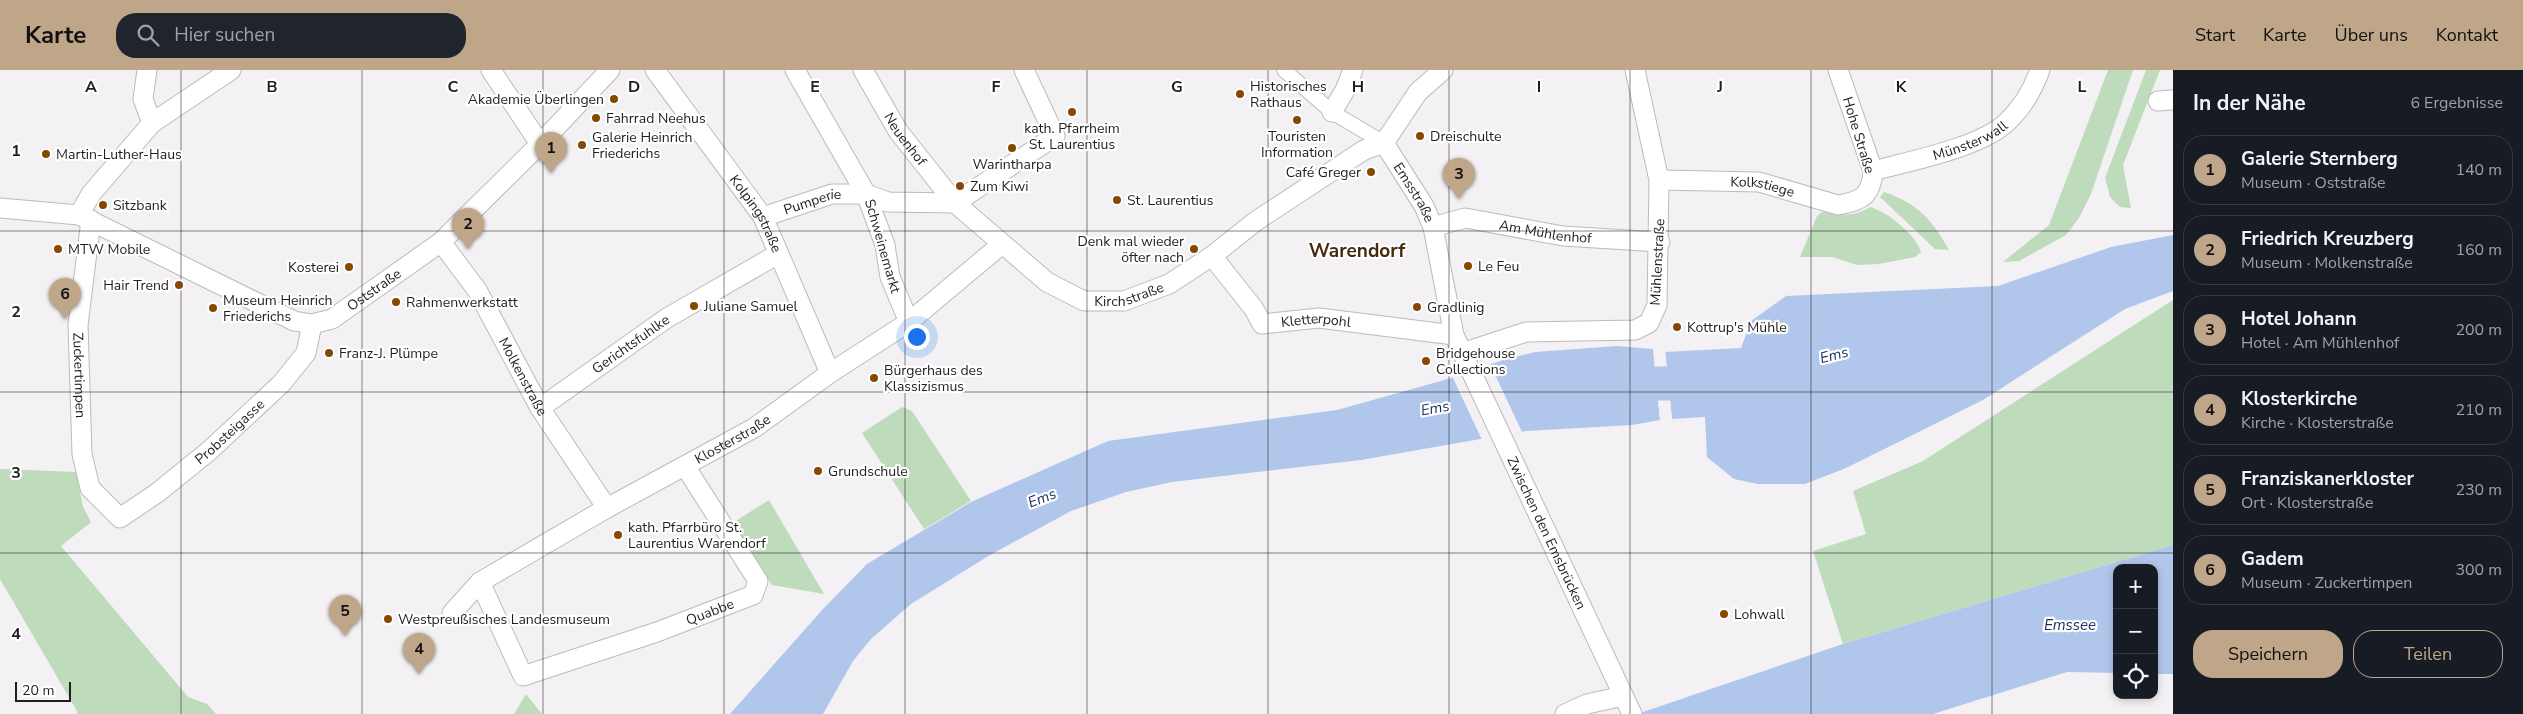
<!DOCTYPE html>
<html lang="de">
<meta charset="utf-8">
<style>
:root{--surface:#171b24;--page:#20242c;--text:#f1f3f6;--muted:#9ea1a6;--line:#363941;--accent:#c0a688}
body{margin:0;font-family:"Nunito Sans",sans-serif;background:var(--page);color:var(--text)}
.controls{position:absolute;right:15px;bottom:15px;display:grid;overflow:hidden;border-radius:10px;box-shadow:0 2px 8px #0003}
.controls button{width:45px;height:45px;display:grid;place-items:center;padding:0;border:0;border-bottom:1px solid var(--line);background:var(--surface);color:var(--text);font:25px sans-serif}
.scale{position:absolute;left:15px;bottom:12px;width:56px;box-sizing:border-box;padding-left:5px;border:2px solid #201f20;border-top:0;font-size:14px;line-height:18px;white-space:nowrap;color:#201f20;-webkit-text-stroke:4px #fff;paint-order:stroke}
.you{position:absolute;left:916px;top:266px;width:18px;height:18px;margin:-12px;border:4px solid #fff;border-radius:50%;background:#1a73e8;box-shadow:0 0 0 8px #1a73e833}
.badge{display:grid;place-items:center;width:32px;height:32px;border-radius:50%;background:var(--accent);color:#111;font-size:16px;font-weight:700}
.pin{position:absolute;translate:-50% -41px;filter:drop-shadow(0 1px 2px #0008)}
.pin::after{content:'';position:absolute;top:26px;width:18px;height:15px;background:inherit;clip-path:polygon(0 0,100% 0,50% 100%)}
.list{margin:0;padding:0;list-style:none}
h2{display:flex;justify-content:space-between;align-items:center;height:65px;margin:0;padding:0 20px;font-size:21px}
h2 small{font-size:16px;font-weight:400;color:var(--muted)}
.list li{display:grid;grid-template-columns:32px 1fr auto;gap:15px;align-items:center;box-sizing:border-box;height:70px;margin:0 10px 10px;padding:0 10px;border:1px solid var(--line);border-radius:20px}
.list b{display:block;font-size:19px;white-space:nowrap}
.list p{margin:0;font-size:16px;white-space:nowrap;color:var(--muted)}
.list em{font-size:16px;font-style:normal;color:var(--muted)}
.actions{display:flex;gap:10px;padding:15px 20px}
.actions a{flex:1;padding:11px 0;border:1px solid var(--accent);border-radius:20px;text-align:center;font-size:18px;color:var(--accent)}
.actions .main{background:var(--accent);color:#111}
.icon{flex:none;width:28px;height:28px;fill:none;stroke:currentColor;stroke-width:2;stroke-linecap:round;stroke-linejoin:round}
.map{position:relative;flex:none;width:2173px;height:644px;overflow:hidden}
header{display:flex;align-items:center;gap:30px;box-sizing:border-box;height:70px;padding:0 25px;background:var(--accent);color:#111}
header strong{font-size:24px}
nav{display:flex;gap:28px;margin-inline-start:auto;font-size:18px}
.search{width:350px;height:45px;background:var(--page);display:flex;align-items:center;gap:12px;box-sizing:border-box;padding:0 18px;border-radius:20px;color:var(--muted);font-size:19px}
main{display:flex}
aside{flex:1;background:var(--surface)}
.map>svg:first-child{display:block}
.green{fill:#bedbbb}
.water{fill:#b1c6eb}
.pier{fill:#f3f1f4}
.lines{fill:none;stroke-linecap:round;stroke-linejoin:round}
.river{stroke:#b1c6eb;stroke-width:34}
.pedestrian-casing{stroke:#bcbabd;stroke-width:16}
.minor-casing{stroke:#bcbabd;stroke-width:21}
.pedestrian{stroke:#fff;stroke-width:14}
.minor{stroke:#fff;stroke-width:19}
.grid{fill:none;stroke:#201f20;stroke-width:1;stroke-opacity:0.55}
.poi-dot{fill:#844802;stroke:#fff;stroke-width:2}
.labels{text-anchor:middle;stroke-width:4.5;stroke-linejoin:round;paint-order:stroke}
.poi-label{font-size:14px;fill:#201f20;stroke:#fff;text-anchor:start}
.street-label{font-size:14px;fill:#201f20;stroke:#fff}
.water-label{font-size:15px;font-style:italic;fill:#19305e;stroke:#fff}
.district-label{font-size:19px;font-weight:bold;fill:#482a0e;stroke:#fff}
.grid-label{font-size:16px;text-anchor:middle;font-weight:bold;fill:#201f20;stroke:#fff;stroke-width:4.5;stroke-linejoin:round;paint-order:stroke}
</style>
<header>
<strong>Karte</strong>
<div class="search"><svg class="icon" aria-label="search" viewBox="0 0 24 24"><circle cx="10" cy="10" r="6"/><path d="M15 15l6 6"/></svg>Hier suchen</div>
<nav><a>Start</a><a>Karte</a><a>Über uns</a><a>Kontakt</a></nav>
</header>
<main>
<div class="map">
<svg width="2173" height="644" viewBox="0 0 2173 644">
<rect width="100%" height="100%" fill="#f3f1f4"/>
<g class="green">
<polygon points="2108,0 2133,0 2091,124 2079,148 2066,165 2019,191 2003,192 2049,155"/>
<polygon points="2146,0 2160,0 2123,95 2131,138 2120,137 2110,127 2105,108"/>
<path d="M1884,122c35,12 48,28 65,58l-14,-1 -55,-52z"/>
<path d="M1870,137c16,4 47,28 51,45l-6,5 -36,7 -22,1 -25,-8h-32l17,-41 5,-4c20,1 29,7 48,-5z"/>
<polygon points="2173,230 2173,475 1843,574 1813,481 1866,464 1853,421 1923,391"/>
<polygon points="902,337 912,341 971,431 924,459 862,363"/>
<polygon points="0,399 76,402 83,437 91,452 61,476 188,627 207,634 216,644 77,644 77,641 0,509"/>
<polygon points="769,430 824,524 772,515 731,454"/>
<polygon points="526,624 542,644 514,644"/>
</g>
<g class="water">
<polygon points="2173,165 2173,221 2125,239 1983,330 1846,398 1805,414 1758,414 1734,409 1707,387 1705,347 1672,349 1665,282 1741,278 1751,251 1786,226 1998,216 2111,177"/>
<polygon points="1617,276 1653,279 1660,350 1632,355 1526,361 1361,390 1172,412 1126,422 1071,441 990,485 911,534 871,569 853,591 823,644 730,644 823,539 867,494 971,432 1108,371 1337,340 1448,309 1503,290 1535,282"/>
<polygon points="2173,475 2173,604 2154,604 2154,498 2117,498 2117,603 2067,602 1933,644 1637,644 1843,574"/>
</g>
<g class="pier">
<polygon points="1653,276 1656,278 1663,350 1660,350"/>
<polygon points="1665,279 1672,349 1669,350 1663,282"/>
<polygon points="1489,292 1522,362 1482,370 1452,306"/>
</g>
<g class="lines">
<polyline class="river" points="1610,314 1714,313"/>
<g class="pedestrian-casing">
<polyline id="pedestrian" points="1284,0 1332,42 1384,73"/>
</g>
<g class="minor-casing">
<g id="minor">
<polyline points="147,0 143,29 152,53"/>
<polyline points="491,0 540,74"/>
<path id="s1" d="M655,0l108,147 67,156"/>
<path id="s2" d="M863,0l35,61 57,72 92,79 37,19h40l45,-17 43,-28 44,-35 108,-71 20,-7"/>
<polyline points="2158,31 2173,30"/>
<polyline points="1332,42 1345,20 1353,0"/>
<path id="s3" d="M1384,73l40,63 9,21 21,108 178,379"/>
<polyline points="1384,73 1418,22 1443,0"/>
<path id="s4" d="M1873,101c36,-10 107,-23 134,-49 15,-14 26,-33 33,-52"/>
<path id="s5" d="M1659,110l100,2 79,23c24,-4 33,-9 35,-34l-35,-101"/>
<polyline points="955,133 1055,66 1024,0"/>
<path id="s6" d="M0,138l79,7 215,106 18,3 20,-5 109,-77 99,-98 70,-74"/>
<polyline points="79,145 91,124 152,53 231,0"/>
<path id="s7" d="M763,147l69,-23h34l-71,-124"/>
<path id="s8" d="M91,150l-13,105 4,129 8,34 30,30 37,-25 52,-42 72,-67 25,-31 6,-29"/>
<path id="s9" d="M1433,157l32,-9 98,18 97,6"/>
<path id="s10" d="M441,172l36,48 63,118 67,100"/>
<path id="s11" d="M1212,186l42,53 8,15 57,-6 135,17"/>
<polyline points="909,252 890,207 885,175 866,124 888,132 955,133"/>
<polyline points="1462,283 1526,262 1635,260 1649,253 1657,235 1659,110 1635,0"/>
<path id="s12" d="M540,338l127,-90 111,-64"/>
<path id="s13" d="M480,512l43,94 134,-44 96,-37 5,-14 -73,-115"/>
<path id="s14" d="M452,543l28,-31 127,-74 147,-80 76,-55 79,-51 93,-78"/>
<polyline points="1565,644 1587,634 1623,626"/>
</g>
</g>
<use href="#pedestrian" class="pedestrian"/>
<use href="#minor" class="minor"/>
</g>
<path class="grid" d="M181,0v644M362,0v644M543,0v644M724,0v644M905,0v644M1087,0v644M1268,0v644M1449,0v644M1630,0v644M1811,0v644M1992,0v644M0,161h2173M0,322h2173M0,483h2173"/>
<g class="poi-dot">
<circle cx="1240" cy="24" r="5"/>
<circle cx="614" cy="29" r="5"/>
<circle cx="1072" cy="42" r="5"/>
<circle cx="596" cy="48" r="5"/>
<circle cx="1297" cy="50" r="5"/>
<circle cx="1420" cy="66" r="5"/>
<circle cx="582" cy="75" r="5"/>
<circle cx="1012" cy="78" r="5"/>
<circle cx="46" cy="84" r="5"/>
<circle cx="1371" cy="102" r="5"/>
<circle cx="960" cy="116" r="5"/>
<circle cx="1117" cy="130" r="5"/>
<circle cx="103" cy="135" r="5"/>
<circle cx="58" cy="179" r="5"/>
<circle cx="1194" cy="179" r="5"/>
<circle cx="1468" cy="196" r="5"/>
<circle cx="349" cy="197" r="5"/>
<circle cx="179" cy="215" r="5"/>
<circle cx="396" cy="232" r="5"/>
<circle cx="694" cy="236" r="5"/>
<circle cx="1417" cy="237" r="5"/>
<circle cx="213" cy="238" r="5"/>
<circle cx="1677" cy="257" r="5"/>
<circle cx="329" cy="283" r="5"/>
<circle cx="1426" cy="291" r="5"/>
<circle cx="874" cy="308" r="5"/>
<circle cx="818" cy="401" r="5"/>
<circle cx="618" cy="465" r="5"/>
<circle cx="1724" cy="544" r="5"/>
<circle cx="388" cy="549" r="5"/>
</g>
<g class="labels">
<g class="poi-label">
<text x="1250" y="21">Historisches<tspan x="1250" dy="16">Rathaus</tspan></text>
<text x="604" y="34" text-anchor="end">Akademie Überlingen</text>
<text x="606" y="53">Fahrrad Neehus</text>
<text x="1072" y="63" text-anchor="middle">kath. Pfarrheim<tspan x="1072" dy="16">St. Laurentius</tspan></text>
<text x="1297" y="71" text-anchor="middle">Touristen<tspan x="1297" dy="16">Information</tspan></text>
<text x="1430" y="71">Dreischulte</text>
<text x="592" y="72">Galerie Heinrich<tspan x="592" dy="16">Friederichs</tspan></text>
<text x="56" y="89">Martin-Luther-Haus</text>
<text x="1012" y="99" text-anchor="middle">Warintharpa</text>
<text x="1361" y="107" text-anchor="end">Café Greger</text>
<text x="970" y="121">Zum Kiwi</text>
<text x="1127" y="135">St. Laurentius</text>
<text x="113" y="140">Sitzbank</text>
<text x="1184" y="176" text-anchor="end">Denk mal wieder<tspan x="1184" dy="16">öfter nach</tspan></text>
<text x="68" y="184">MTW Mobile</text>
<text x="1478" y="201">Le Feu</text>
<text x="339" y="202" text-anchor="end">Kosterei</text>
<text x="169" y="220" text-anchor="end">Hair Trend</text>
<text x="223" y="235">Museum Heinrich<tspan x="223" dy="16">Friederichs</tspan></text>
<text x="406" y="237">Rahmenwerkstatt</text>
<text x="704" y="241">Juliane Samuel</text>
<text x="1427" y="242">Gradlinig</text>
<text x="1687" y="262">Kottrup's Mühle</text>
<text x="339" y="288">Franz-J. Plümpe</text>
<text x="1436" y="288">Bridgehouse<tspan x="1436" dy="16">Collections</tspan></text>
<text x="884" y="305">Bürgerhaus des<tspan x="884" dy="16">Klassizismus</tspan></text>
<text x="828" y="406">Grundschule</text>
<text x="628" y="462">kath. Pfarrbüro St.<tspan x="628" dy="16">Laurentius Warendorf</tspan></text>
<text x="1734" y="549">Lohwall</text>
<text x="398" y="554">Westpreußisches Landesmuseum</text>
</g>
<g class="street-label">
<text transform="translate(1859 65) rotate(73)" y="5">Hohe Straße</text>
<text dy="5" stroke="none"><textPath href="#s4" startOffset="102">Münsterwall</textPath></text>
<text dy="5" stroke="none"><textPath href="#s2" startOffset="81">Neuenhof</textPath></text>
<text dy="5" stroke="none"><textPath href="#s5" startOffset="104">Kolkstiege</textPath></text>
<text dy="5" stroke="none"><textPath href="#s3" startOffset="58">Emsstraße</textPath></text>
<text dy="5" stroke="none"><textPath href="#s7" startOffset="52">Pumperie</textPath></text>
<text dy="5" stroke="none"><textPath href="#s1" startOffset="176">Kolpingstraße</textPath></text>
<text dy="5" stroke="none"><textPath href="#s9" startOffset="115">Am Mühlenhof</textPath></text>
<text transform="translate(883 176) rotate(74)" y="5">Schweinemarkt</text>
<text transform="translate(1657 192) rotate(-87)" y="5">Mühlenstraße</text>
<text dy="5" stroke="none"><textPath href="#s6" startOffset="409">Oststraße</textPath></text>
<text dy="5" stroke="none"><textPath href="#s2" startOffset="371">Kirchstraße</textPath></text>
<text dy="5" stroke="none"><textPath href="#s11" startOffset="139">Kletterpohl</textPath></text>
<text dy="5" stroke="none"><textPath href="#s12" startOffset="111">Gerichtsfuhlke</textPath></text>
<text dy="5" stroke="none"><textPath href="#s8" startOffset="156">Zuckertimpen</textPath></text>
<text dy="5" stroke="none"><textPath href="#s10" startOffset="158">Molkenstraße</textPath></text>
<text dy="5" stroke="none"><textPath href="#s8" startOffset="452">Probsteigasse</textPath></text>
<text dy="5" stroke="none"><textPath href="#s14" startOffset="332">Klosterstraße</textPath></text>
<text dy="5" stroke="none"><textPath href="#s3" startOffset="426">Zwischen den Emsbrücken</textPath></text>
<text dy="5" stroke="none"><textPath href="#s13" startOffset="301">Quabbe</textPath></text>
</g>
<g class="water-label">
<text transform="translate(1834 285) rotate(-14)" y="5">Ems</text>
<text transform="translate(1435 338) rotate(-10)" y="5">Ems</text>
<text transform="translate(1042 428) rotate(-21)" y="5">Ems</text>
<text x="2070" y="560">Emssee</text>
</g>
<g class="district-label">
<text x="1357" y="187">Warendorf</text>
</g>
</g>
<g class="grid-label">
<text x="91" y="22">A</text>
<text x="272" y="22">B</text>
<text x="453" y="22">C</text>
<text x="634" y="22">D</text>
<text x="815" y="22">E</text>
<text x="996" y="22">F</text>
<text x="1177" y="22">G</text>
<text x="1358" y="22">H</text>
<text x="1539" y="22">I</text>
<text x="1720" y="22">J</text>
<text x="1901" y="22">K</text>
<text x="2082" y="22">L</text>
<text x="16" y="86">1</text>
<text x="16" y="247">2</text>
<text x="16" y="408">3</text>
<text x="16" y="569">4</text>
</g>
</svg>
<div class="controls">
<button>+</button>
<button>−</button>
<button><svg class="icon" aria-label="locate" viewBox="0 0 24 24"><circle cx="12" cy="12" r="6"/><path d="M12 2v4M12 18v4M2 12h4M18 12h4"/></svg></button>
</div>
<div class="scale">20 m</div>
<div class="you"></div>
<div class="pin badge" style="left:551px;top:103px">1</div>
<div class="pin badge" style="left:468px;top:179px">2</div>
<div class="pin badge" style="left:1459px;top:129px">3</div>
<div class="pin badge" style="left:419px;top:604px">4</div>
<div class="pin badge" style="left:345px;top:566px">5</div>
<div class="pin badge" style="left:65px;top:249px">6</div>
</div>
<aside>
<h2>In der Nähe<small>6 Ergebnisse</small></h2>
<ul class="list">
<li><span class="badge">1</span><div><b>Galerie Sternberg</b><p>Museum · Oststraße</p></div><em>140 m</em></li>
<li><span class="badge">2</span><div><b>Friedrich Kreuzberg</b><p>Museum · Molkenstraße</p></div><em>160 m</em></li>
<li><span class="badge">3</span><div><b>Hotel Johann</b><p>Hotel · Am Mühlenhof</p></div><em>200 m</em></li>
<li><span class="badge">4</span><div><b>Klosterkirche</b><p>Kirche · Klosterstraße</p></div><em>210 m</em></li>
<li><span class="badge">5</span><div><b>Franziskanerkloster</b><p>Ort · Klosterstraße</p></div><em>230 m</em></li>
<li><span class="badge">6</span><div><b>Gadem</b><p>Museum · Zuckertimpen</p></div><em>300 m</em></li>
</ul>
<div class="actions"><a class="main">Speichern</a><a>Teilen</a></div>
</aside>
</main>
